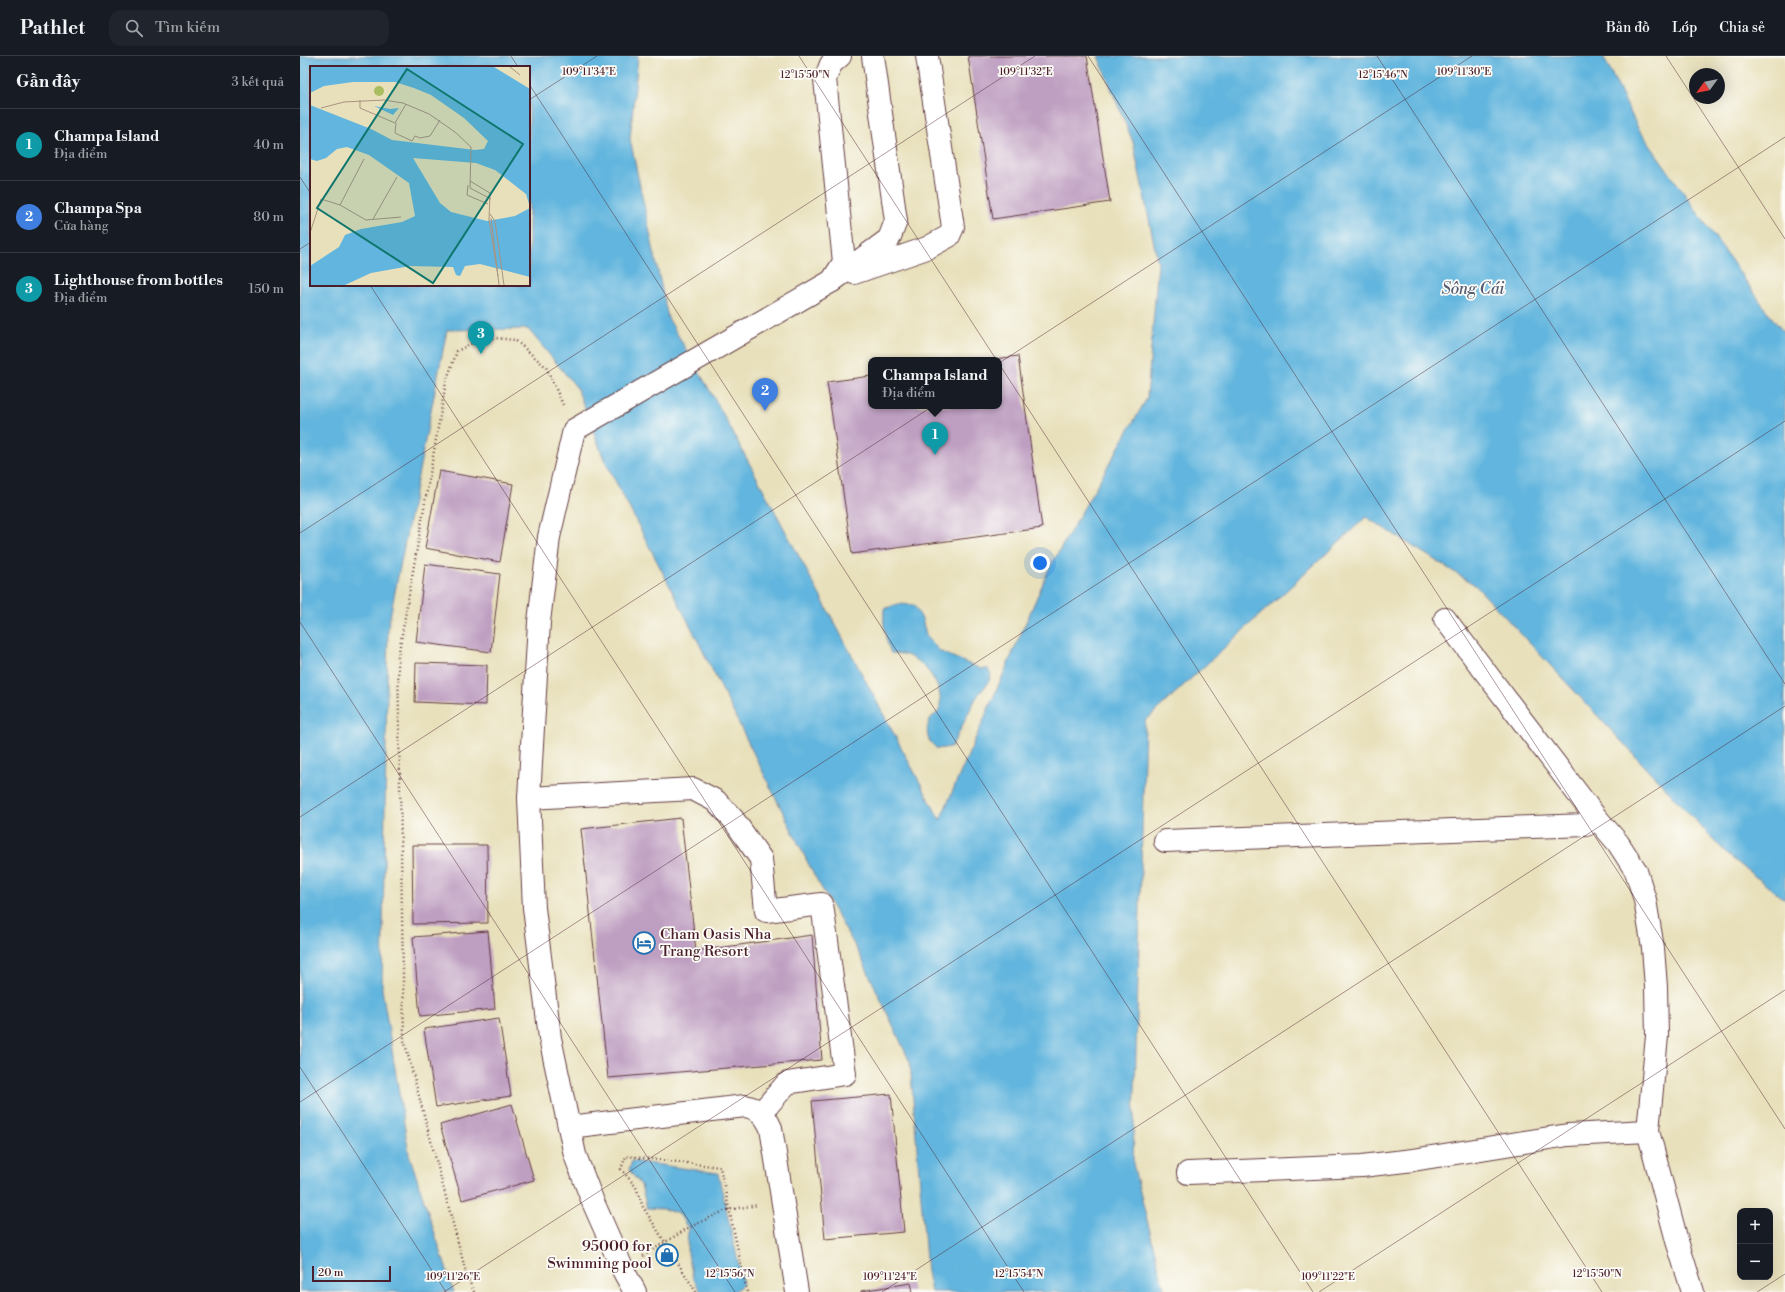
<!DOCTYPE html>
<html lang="vi">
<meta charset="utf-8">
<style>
:root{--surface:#171b24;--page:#20242c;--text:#f1f3f6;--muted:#9ea1a6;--line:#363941;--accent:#1f6fb2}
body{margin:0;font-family:"Libre Bodoni",serif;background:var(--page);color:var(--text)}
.controls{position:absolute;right:12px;bottom:12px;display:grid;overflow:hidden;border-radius:8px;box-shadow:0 4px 16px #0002}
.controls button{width:36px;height:36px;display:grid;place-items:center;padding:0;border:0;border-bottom:1px solid var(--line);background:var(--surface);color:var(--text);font:20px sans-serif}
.compass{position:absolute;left:1389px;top:12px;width:36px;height:36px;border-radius:50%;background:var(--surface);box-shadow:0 4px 16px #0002;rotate:237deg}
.scale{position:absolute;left:12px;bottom:10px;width:79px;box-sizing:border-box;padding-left:4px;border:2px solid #4a1f2b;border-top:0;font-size:11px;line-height:14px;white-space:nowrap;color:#4a1f2b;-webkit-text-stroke:3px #fdfcf7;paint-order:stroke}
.you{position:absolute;left:740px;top:507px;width:14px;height:14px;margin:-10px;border:3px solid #fff;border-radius:50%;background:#1a73e8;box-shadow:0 0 0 6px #1a73e833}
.badge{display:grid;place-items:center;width:26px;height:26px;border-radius:50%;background:var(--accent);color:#fff;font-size:13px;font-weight:700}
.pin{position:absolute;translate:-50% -33px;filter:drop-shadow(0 1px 2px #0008)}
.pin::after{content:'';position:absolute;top:21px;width:14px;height:12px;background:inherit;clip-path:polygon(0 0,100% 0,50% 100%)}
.popup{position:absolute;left:568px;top:301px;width:134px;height:52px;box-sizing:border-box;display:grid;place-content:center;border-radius:8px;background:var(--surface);filter:drop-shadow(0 1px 3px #0005);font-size:13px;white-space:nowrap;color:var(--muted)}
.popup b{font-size:15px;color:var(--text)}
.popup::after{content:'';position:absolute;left:50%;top:100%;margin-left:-8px;border:8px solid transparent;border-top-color:var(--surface)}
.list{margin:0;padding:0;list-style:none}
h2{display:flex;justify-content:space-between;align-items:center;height:52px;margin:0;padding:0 16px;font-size:17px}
h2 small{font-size:13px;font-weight:400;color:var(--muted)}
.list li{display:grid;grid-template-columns:26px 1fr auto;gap:12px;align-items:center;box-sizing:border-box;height:72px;padding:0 16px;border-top:1px solid var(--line)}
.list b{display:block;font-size:15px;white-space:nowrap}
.list p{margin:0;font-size:13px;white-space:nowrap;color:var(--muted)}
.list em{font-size:13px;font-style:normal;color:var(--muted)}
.icon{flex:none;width:22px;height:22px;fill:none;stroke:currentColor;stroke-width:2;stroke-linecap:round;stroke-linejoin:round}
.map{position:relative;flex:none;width:1485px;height:1236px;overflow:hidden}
header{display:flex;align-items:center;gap:24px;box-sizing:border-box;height:56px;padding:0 20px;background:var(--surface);border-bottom:1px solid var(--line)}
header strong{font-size:19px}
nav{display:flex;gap:22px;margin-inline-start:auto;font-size:14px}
.search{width:280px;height:36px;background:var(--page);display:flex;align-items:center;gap:10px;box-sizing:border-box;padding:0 14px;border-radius:12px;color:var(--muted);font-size:15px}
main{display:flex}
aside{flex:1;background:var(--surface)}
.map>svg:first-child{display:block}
.water{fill:#62b5de;stroke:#566a84;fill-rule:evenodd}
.building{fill:#be9ec1}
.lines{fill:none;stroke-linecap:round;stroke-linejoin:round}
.minor-casing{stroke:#623c41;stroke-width:24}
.path{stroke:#623c41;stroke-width:2.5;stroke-dasharray:1 3;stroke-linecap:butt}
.minor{stroke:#fff;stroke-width:22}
.ticks{fill:none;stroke:#4a1f2b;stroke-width:1;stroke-opacity:0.45}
.labels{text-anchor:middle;stroke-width:3.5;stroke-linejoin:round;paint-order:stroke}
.poi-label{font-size:15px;fill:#4a1f2b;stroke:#fdfcf7;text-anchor:start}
.water-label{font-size:16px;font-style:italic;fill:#545b73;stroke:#fdfcf7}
.inset-road{fill:none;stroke:#a99381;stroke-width:1}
.view{fill:#0f766e;fill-opacity:0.15;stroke:#0f766e;stroke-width:2}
.inset-edge{fill:none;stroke:#4a1f2b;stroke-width:2}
.ticks-label{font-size:10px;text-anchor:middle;fill:#4a1f2b;stroke:#fdfcf7;stroke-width:3.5;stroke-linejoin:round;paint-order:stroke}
</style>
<header>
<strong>Pathlet</strong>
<div class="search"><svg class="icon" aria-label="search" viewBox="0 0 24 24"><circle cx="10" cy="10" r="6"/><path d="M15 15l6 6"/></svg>Tìm kiếm</div>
<nav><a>Bản đồ</a><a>Lớp</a><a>Chia sẻ</a></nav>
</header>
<main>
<aside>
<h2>Gần đây<small>3 kết quả</small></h2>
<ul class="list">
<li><span class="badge" style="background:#0f9aa8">1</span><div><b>Champa Island</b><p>Địa điểm</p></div><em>40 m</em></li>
<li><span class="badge" style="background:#3f7fe0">2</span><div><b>Champa Spa</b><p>Cửa hàng</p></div><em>80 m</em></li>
<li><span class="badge" style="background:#0f9aa8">3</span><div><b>Lighthouse from bottles</b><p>Địa điểm</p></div><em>150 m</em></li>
</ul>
</aside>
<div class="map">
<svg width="1485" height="1236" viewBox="0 0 1485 1236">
<rect width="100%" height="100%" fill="#fdfcf7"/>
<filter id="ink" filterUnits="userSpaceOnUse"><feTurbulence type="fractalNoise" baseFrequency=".025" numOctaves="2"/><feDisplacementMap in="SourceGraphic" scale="8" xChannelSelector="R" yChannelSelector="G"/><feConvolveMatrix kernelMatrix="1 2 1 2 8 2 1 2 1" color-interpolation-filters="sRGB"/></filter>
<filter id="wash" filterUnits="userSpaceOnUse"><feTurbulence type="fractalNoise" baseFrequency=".012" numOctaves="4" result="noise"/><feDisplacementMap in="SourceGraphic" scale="16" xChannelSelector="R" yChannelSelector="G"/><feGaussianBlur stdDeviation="0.9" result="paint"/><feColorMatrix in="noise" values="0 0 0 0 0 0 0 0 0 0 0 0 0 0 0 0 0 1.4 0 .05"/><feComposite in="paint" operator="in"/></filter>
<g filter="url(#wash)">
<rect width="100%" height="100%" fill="#e8e0bb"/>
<g class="water">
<path d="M0,0h338l-8,83 38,179 49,85 223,417 110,-253 97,-169 11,-135 -25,-121 -35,-86h505l35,72 131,186 16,20v566l-57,-45 -253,-270 -109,-68 -221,204 -12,443 32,128h-234l-4,-20 -17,-210 -50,-107 -47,-82 -120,-242 -89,-172 -27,-71 -49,-59 -81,1 -59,297 -6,362 27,165 45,138h-154zM11,11h218v218h-218z"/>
<path d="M598,548l16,1 8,14 5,19 14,14 40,17h7l3,6c-2,10 -10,15 -15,23 -9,16 -15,33 -25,49l-14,2c-3,-3 -6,-6 -8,-9 -3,-7 -2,-19 3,-23 5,-4 8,-5 8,-12 3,-20 -16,-44 -34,-50 -5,-2 -11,-1 -15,-2 -6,-15 -8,-27 -7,-44z"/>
<polygon points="332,1105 418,1117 443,1228 434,1236 401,1236 393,1222 387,1193 388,1172 379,1158 363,1153 347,1152 341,1129 329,1114"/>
</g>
<g id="blocks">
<g class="building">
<polygon points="668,0 787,0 810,146 693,163"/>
<polygon points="718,300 742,472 552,498 527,326 571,320 571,350 699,350 699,304 694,303"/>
<polygon points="139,415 213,428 200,506 125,492"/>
<polygon points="125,508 200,518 191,596 116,586"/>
<polygon points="116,607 187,609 186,649 115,646"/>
<polygon points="381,762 396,895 512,879 522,1004 308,1022 281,773"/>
<polygon points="112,789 187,789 188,867 113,868"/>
<polygon points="188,875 195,953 120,960 113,881"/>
<polygon points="199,962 211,1040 136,1051 124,973"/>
<polygon points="591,1038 604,1176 525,1183 512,1045"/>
<polygon points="212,1048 234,1124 162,1144 140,1069"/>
<polygon points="611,1227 613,1236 561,1236 561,1235"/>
</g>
</g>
</g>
<g filter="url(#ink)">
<use href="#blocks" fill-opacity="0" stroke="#623c41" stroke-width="1"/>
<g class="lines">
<g class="minor-casing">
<g id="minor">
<polyline points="554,217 627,192 649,180 653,171 627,0"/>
<polyline points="532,225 544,206 525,23 531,8 540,0"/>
<polyline points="1145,563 1294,759 1318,787 1336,815 1345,844 1353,892 1356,931 1357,980 1348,1075 1377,1185 1393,1236"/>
<polyline points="229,742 393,733 416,745 433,763 461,803 466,855 522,848 545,1018 487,1027 462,1056"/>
<polyline points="865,785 1286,769 1288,765 1294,759"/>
<path d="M269,1071l176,-21c15,3 20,9 26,22l26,164"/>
<polyline points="888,1117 1062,1110 1113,1104 1268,1079 1348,1075"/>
<polyline points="335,1236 323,1214 293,1146 275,1099 250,982 234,852 229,742 239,566 249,481 274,374 532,225 589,183 596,165 573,0"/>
</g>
</g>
<g class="path">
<polyline points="343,1200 388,1172 426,1154 458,1149"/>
<polyline points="174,1236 167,1220 104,984 98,601 146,326 157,295 184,281 215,284 246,311 264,351"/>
<polyline points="396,1236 343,1151 336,1131 321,1113 326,1100 420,1111 447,1236"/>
</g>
<use href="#minor" class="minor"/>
</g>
</g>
<path class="ticks" d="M211,0l7,11M499,0l803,1236M788,0l697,1073M1077,0l408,628M1366,0l119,183M229,28l784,1208M229,44l68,-44M0,121l11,17M0,193l11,-7M70,229l654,1007M0,477l735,-477M0,566l435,670M0,761l1172,-761M0,1011l146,225M0,1046l1485,-965M144,1236l1341,-871M582,1236l903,-586M1019,1236l466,-302M1457,1236l28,-18"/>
<defs>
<g id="hotel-ring" transform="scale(1.15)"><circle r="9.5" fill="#fdfcf7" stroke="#1f6fb2" stroke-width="1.5"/><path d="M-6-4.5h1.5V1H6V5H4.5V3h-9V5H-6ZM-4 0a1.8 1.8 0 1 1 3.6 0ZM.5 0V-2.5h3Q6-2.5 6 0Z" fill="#1f6fb2"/></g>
<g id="shop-ring" transform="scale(1.15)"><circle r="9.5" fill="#fdfcf7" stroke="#1f6fb2" stroke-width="1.5"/><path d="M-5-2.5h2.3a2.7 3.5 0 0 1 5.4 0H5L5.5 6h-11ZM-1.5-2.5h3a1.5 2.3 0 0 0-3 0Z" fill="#1f6fb2"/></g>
</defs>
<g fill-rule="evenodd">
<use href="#hotel-ring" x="344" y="887"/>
<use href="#shop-ring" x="367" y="1199"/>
</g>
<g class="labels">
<g class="poi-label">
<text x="360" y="883">Cham Oasis Nha<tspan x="360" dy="17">Trang Resort</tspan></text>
<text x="352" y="1195" text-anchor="end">95000 for<tspan x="352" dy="17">Swimming pool</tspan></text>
</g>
<g class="water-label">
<text x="1173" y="238">Sông Cái</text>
</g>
</g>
<g transform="translate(10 10)">
<rect width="220" height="220" fill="#e8e0bb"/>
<path d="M64 25a5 5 0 1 1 10 0a5 5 0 1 1-10 0Z" fill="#abbd61"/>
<path d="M0,1h184l36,22v118l-4,-13 -31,-24 -19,-7 -63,-5 27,45 11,9 36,9 28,-5 15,-8v69l-50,-13 -15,2 -5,10 -4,-1 -3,-8 -43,-1 -39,7 -26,12h-35v-19l29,-19 6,-12 16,-6 41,-7 13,-6 -6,-33 -40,-28 -22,-8 -10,2 -11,9 -9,3 -7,-2v-54l61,24 21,11 83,10 9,-1 4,-8 -24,-23 -33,-23 -17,-7 -19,-6h-42l-29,4 -14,7zM64,40l16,3 9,-1 -6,7z" fill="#62b5de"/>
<path class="inset-road" d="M200,1l10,8M50,34v8l35,15 11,-19M11,42l23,-6 40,-2 19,3 26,11 26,18 16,15 -1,41 21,11M86,57l-1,10 17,8 3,-5 5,2 10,-2 10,-16M160,115l20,12 -1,27 9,56M158,119l-1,10 21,9M30,139l24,-46M180,148l5,7 9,64M181,152l8,67M63,153l24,-42M0,167l11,-34 19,6 26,15 35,-3"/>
<path class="view" d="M97,3l116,75 -90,139 -116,-75z"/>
<rect width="220" height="220" class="inset-edge"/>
</g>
<g class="ticks-label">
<text x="289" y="19">109°11'34"E</text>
<text x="726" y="19">109°11'32"E</text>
<text x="1164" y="19">109°11'30"E</text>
<text x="505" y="22">12°15'50"N</text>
<text x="1083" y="22">12°15'46"N</text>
<text x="430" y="1221">12°15'56"N</text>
<text x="719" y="1221">12°15'54"N</text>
<text x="1297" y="1221">12°15'50"N</text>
<text x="153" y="1224">109°11'26"E</text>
<text x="590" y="1224">109°11'24"E</text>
<text x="1028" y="1224">109°11'22"E</text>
</g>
</svg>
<div class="controls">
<button>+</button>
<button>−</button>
</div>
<svg class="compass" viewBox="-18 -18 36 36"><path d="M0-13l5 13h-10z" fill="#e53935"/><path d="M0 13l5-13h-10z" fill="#9ea1a6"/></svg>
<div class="scale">20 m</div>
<div class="you"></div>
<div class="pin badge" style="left:635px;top:399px;background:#0f9aa8">1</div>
<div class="popup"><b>Champa Island</b>Địa điểm</div>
<div class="pin badge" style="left:465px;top:355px;background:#3f7fe0">2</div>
<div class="pin badge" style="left:181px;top:298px;background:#0f9aa8">3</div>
</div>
</main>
